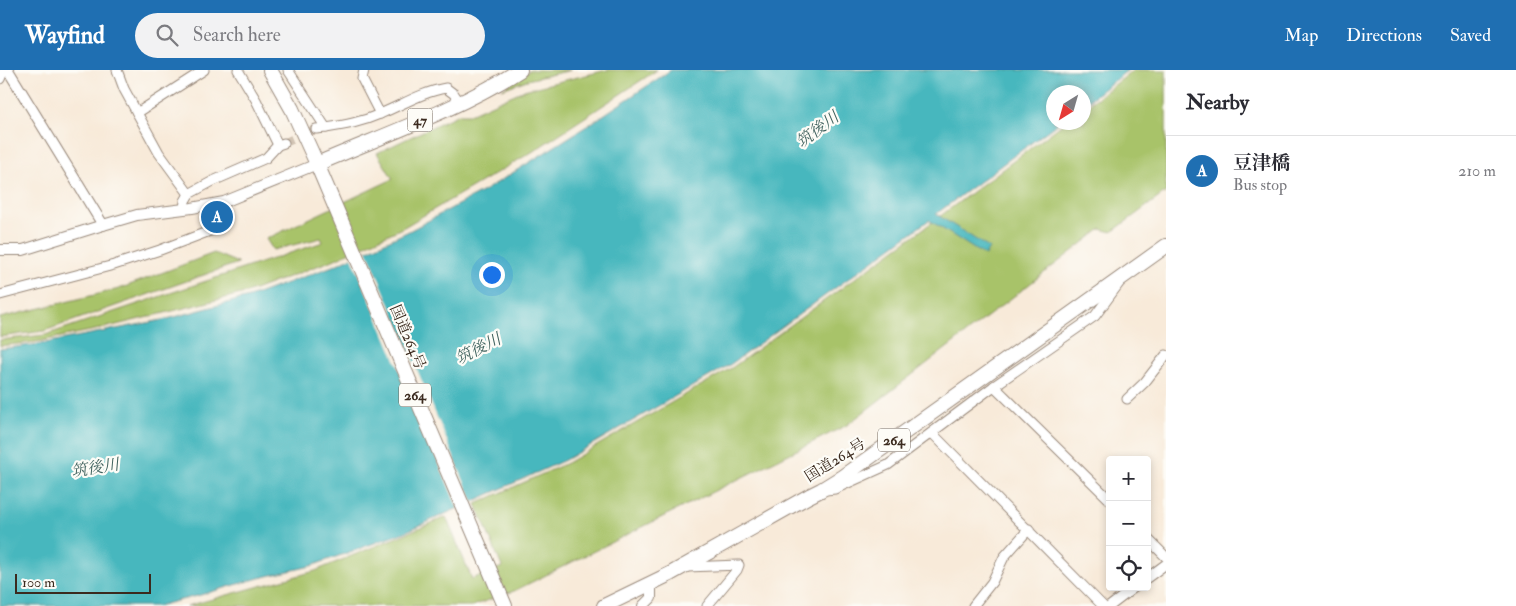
<!DOCTYPE html>
<meta charset="utf-8">
<style>
:root{--surface:#fff;--page:#f2f2f3;--text:#2b2b33;--muted:#7c7c81;--line:#e1e1e2;--accent:#1f6fb2}
body{margin:0;font-family:"IM FELL Double Pica","Noto Serif JP",serif;background:var(--page);color:var(--text)}
.controls{position:absolute;right:15px;bottom:15px;display:grid;overflow:hidden;border-radius:5px;box-shadow:0 2px 8px #0003}
.controls button{width:45px;height:45px;display:grid;place-items:center;padding:0;border:0;border-bottom:1px solid var(--line);background:var(--surface);color:var(--text);font:25px sans-serif}
.compass{position:absolute;left:1046px;top:15px;width:45px;height:45px;border-radius:50%;background:var(--surface);box-shadow:0 2px 8px #0003;rotate:217deg}
.scale{position:absolute;left:15px;bottom:12px;width:136px;box-sizing:border-box;padding-left:5px;border:2px solid #3b2a1e;border-top:0;font-size:14px;line-height:18px;white-space:nowrap;color:#3b2a1e;-webkit-text-stroke:4px #fdfcf7;paint-order:stroke}
.you{position:absolute;left:491px;top:204px;width:18px;height:18px;margin:-12px;border:4px solid #fff;border-radius:50%;background:#1a73e8;box-shadow:0 0 0 8px #1a73e833}
.badge{display:grid;place-items:center;width:32px;height:32px;border-radius:50%;background:var(--accent);color:#fff;font-size:16px;font-weight:700}
.pin{position:absolute;translate:-50% -50%;border:2px solid #fff;box-shadow:0 1px 5px #0006}
.list{margin:0;padding:0;list-style:none}
h2{display:flex;justify-content:space-between;align-items:center;height:65px;margin:0;padding:0 20px;font-size:21px}
h2 small{font-size:16px;font-weight:400;color:var(--muted)}
.list li{display:grid;grid-template-columns:32px 1fr auto;gap:15px;align-items:center;box-sizing:border-box;height:70px;padding:0 20px;border-top:1px solid var(--line)}
.list b{display:block;font-size:19px;white-space:nowrap}
.list p{margin:0;font-size:16px;white-space:nowrap;color:var(--muted)}
.list em{font-size:16px;font-style:normal;color:var(--muted)}
.icon{flex:none;width:28px;height:28px;fill:none;stroke:currentColor;stroke-width:2;stroke-linecap:round;stroke-linejoin:round}
.map{position:relative;flex:none;width:1166px;height:536px;overflow:hidden}
header{display:flex;align-items:center;gap:30px;box-sizing:border-box;height:70px;padding:0 25px;background:var(--accent);color:#fff}
header strong{font-size:24px}
nav{display:flex;gap:28px;margin-inline-start:auto;font-size:18px}
.search{width:350px;height:45px;background:var(--page);display:flex;align-items:center;gap:12px;box-sizing:border-box;padding:0 18px;border-radius:28px;color:var(--muted);font-size:19px}
main{display:flex}
aside{flex:1;background:var(--surface)}
.map>svg:first-child{display:block}
.green{fill:#a8c369;stroke:#727644}
.water{fill:#47b7be;stroke:#41706e}
.pier{fill:#f8ead9}
.lines{fill:none;stroke-linecap:round;stroke-linejoin:round}
.minor-tunnel{stroke:#d2c4b4;stroke-width:9;stroke-dasharray:9 4.5;stroke-linecap:butt}
.minor-casing{stroke:#9a8a7c;stroke-width:11}
.tertiary-casing{stroke:#9a8a7c;stroke-width:12}
.primary-casing{stroke:#9a8a7c;stroke-width:16}
.trunk-casing{stroke:#9a8a7c;stroke-width:16}
.minor{stroke:#fff;stroke-width:9}
.tertiary{stroke:#fff;stroke-width:10}
.primary{stroke:#fff;stroke-width:14}
.trunk{stroke:#fff;stroke-width:14}
.labels{text-anchor:middle;stroke-width:4.5;stroke-linejoin:round;paint-order:stroke}
.shield{fill:#fdfcf7;stroke:#75695f;stroke-width:1}
.shield-label{font-size:14px;font-weight:bold;fill:#3b2a1e}
.street-label{font-size:15px;fill:#3b2a1e;stroke:#fdfcf7}
.water-label{font-size:16px;font-style:italic;fill:#40625e;stroke:#fdfcf7}
</style>
<header>
<strong>Wayfind</strong>
<div class="search"><svg class="icon" aria-label="search" viewBox="0 0 24 24"><circle cx="10" cy="10" r="6"/><path d="M15 15l6 6"/></svg>Search here</div>
<nav><a>Map</a><a>Directions</a><a>Saved</a></nav>
</header>
<main>
<div class="map">
<svg width="1166" height="536" viewBox="0 0 1166 536">
<rect width="100%" height="100%" fill="#fdfcf7"/>
<filter id="ink" filterUnits="userSpaceOnUse"><feTurbulence type="fractalNoise" baseFrequency=".02" numOctaves="2"/><feDisplacementMap in="SourceGraphic" scale="10" xChannelSelector="R" yChannelSelector="G"/><feConvolveMatrix kernelMatrix="1 2 1 2 8 2 1 2 1" color-interpolation-filters="sRGB"/></filter>
<filter id="wash" filterUnits="userSpaceOnUse"><feTurbulence type="fractalNoise" baseFrequency=".0096" numOctaves="4" result="noise"/><feDisplacementMap in="SourceGraphic" scale="20" xChannelSelector="R" yChannelSelector="G"/><feGaussianBlur stdDeviation="1.12" result="paint"/><feColorMatrix in="noise" values="0 0 0 0 0 0 0 0 0 0 0 0 0 0 0 0 0 1.4 0 .05"/><feComposite in="paint" operator="in"/></filter>
<g filter="url(#wash)">
<rect width="100%" height="100%" fill="#f8ead9"/>
<g class="green">
<polygon points="530,0 572,0 527,10 502,19"/>
<polygon points="607,0 657,0 532,82 404,157 333,190 249,222 100,259 36,272 0,276 0,270 45,265 323,172 321,168 273,180 266,169 393,109 377,83 459,44 470,44 524,20"/>
<polygon points="1134,0 1166,0 1166,122 1112,162 1101,159 847,355 514,521 472,536 187,536 315,501 446,447 472,509 502,497 476,434 567,393 733,297 931,153 1064,53 1084,52 1084,38"/>
<polygon points="214,183 238,193 44,261 0,267 0,248 119,219"/>
</g>
<polygon class="water" points="671,0 1128,0 1084,34 1084,22 1054,22 1054,52 1058,53 936,144 989,178 985,186 929,150 731,294 565,390 405,462 311,496 259,508 197,526 157,536 0,536 0,279 40,274 167,249 249,227 333,196 409,161 487,119 590,54"/>
<polygon class="pier" points="366,178 474,435 459,441 351,185"/>
</g>
<g filter="url(#ink)">
<g class="lines">
<polyline class="minor-tunnel" points="284,73 316,59"/>
<g class="minor-casing">
<g id="minor">
<polyline points="117,0 124,19 159,83 189,124"/>
<polyline points="238,0 256,30 278,75"/>
<path d="M288,0l38,58c19,-3 36,-6 54,-14 22,-9 42,-22 66,-26l8,6 6,9"/>
<polyline points="364,0 362,9 380,44"/>
<polyline points="0,9 4,0"/>
<polyline points="137,43 204,0"/>
<polyline points="316,59 326,58"/>
<polyline points="184,139 185,131 189,124 213,111 266,88 278,75 284,73"/>
<polyline points="0,225 114,195 160,180 215,159 219,152 224,132"/>
<polyline points="994,316 1110,430"/>
<polyline points="1127,329 1145,312 1166,285"/>
<polyline points="932,363 1103,536"/>
<polyline points="826,420 835,419 888,395 994,316 1095,246 1120,212"/>
<polyline points="1147,468 1166,487"/>
<polyline points="687,497 739,495 737,500 707,536"/>
<polyline points="1147,508 1166,494"/>
<polyline points="973,536 992,512 1004,487 1029,459"/>
<polyline points="1110,536 1135,517"/>
</g>
</g>
<g class="tertiary-casing">
<g id="tertiary">
<polyline points="8,0 103,155"/>
<polyline points="0,180 23,180 103,155 137,145 192,138 224,132 317,94"/>
<polyline points="643,536 651,528 651,513"/>
</g>
</g>
<g class="primary-casing">
<path id="primary" d="M317,94c67,-29 142,-55 203,-94"/>
</g>
<g class="trunk-casing">
<g id="trunk">
<polyline points="270,0 292,39 317,94 505,536"/>
<polyline points="604,536 670,504 809,426 821,420 842,407 1166,176"/>
</g>
</g>
<use href="#minor" class="minor"/>
<use href="#tertiary" class="tertiary"/>
<use href="#primary" class="primary"/>
<use href="#trunk" class="trunk"/>
</g>
</g>
<g class="labels">
<g class="shield">
<rect x="407.5" y="38.5" width="25" height="23" rx="4"/>
<rect x="399" y="313.5" width="32" height="23" rx="4"/>
<rect x="878" y="358.5" width="32" height="23" rx="4"/>
</g>
<g class="shield-label">
<text x="420" y="55">47</text>
<text x="415" y="330">264</text>
<text x="894" y="375">264</text>
</g>
<g class="street-label">
<text transform="translate(408 267) rotate(67)" y="5">国道264号</text>
<text transform="translate(835 390) rotate(-32)" y="5">国道264号</text>
</g>
<g class="water-label">
<text transform="translate(817 59) rotate(-37)" y="6">筑後川</text>
<text transform="translate(478 278) rotate(-27)" y="6">筑後川</text>
<text transform="translate(95 397) rotate(-9)" y="6">筑後川</text>
</g>
</g>
</svg>
<div class="controls">
<button>+</button>
<button>−</button>
<button><svg class="icon" aria-label="locate" viewBox="0 0 24 24"><circle cx="12" cy="12" r="6"/><path d="M12 2v4M12 18v4M2 12h4M18 12h4"/></svg></button>
</div>
<svg class="compass" viewBox="-18 -18 36 36"><path d="M0-13l5 13h-10z" fill="#e53935"/><path d="M0 13l5-13h-10z" fill="#7c7c81"/></svg>
<div class="scale">100 m</div>
<div class="you"></div>
<div class="pin badge" style="left:217px;top:147px">A</div>
</div>
<aside>
<h2>Nearby<small></small></h2>
<ul class="list">
<li><span class="badge">A</span><div><b>豆津橋</b><p>Bus stop</p></div><em>210 m</em></li>
</ul>
</aside>
</main>
